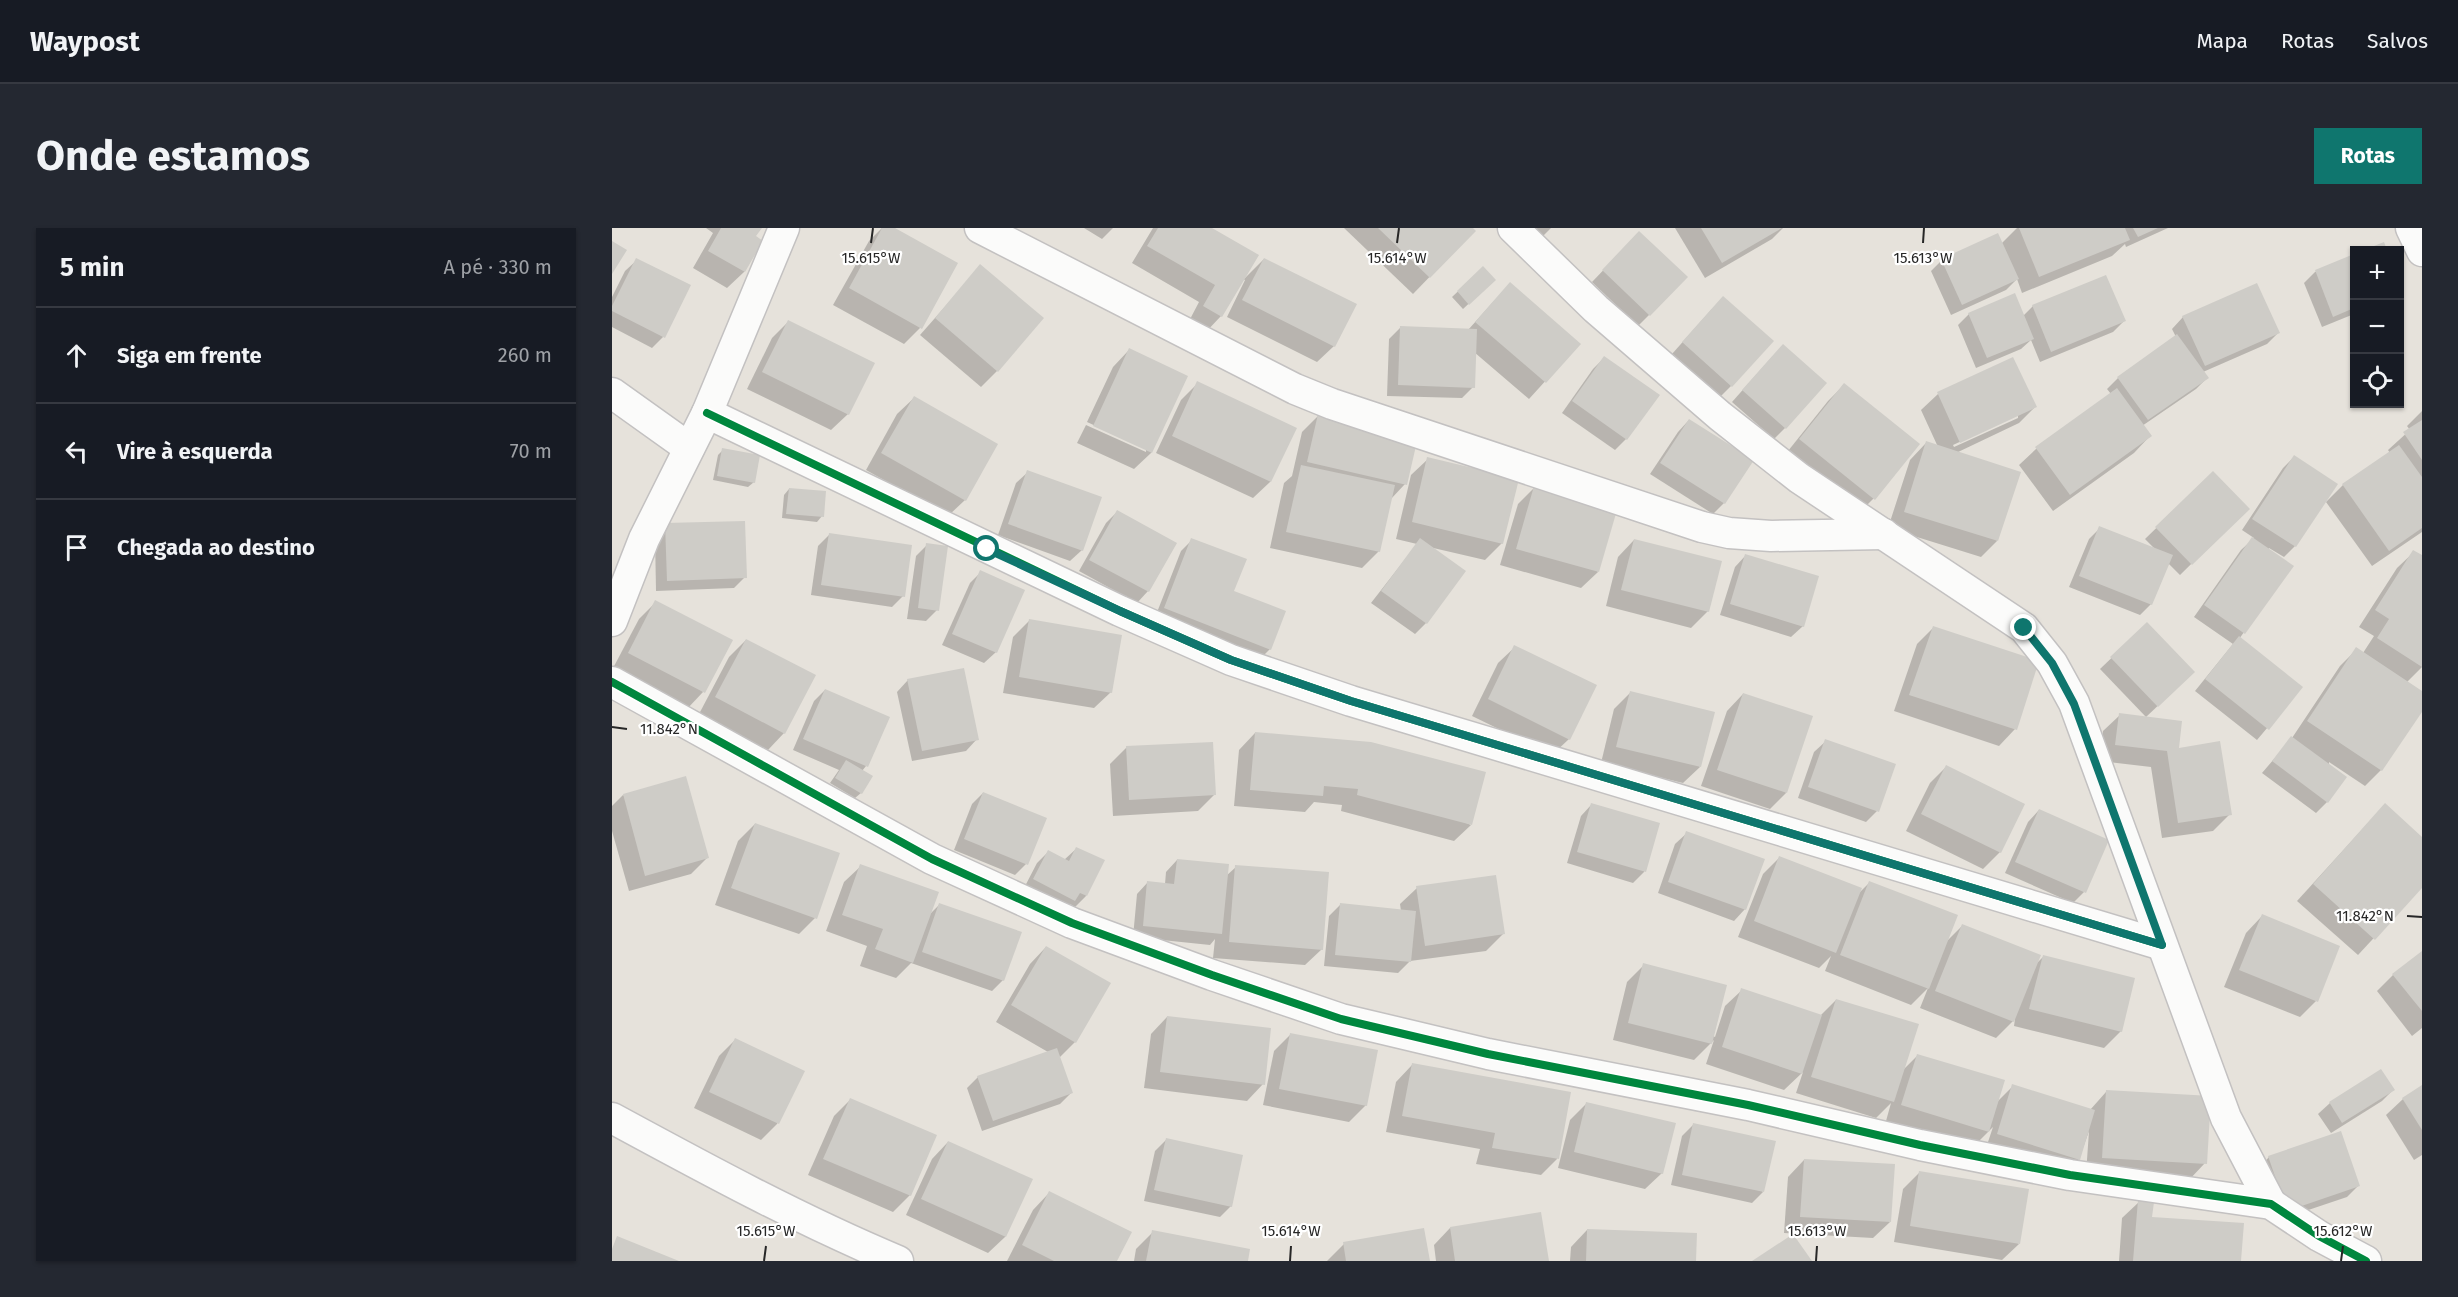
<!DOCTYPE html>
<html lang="pt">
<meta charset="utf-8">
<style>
:root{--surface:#171b24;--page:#242831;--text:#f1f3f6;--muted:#9ea1a6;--line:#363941;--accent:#0f766e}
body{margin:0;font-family:"Fira Sans",sans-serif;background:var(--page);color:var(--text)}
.controls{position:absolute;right:18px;top:18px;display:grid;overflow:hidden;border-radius:0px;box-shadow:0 2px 4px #0004}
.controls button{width:54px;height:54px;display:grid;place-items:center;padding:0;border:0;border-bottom:2px solid var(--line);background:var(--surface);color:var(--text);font:30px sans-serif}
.stop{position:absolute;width:18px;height:18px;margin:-14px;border:4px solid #0f766e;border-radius:50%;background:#fff}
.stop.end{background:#0f766e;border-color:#fff;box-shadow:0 2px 6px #0008}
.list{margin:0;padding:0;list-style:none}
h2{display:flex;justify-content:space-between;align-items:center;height:78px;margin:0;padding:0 24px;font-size:26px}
h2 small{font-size:20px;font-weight:400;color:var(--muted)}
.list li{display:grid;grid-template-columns:39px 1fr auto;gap:18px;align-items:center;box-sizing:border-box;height:96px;padding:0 24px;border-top:2px solid var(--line)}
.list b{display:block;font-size:22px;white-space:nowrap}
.list em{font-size:20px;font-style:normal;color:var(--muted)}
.icon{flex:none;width:33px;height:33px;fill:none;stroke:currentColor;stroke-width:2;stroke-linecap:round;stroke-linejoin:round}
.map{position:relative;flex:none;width:1810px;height:1033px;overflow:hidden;border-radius:0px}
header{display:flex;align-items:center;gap:36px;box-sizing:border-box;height:84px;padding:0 30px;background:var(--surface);border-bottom:2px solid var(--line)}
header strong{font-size:28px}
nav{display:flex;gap:33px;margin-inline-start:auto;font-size:21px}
.intro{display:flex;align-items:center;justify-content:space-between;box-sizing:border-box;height:144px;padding:0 36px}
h1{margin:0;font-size:42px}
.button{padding:15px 27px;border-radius:0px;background:var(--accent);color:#fff;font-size:21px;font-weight:700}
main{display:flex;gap:36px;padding:0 36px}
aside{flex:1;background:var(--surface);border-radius:0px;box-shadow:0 2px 4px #0004}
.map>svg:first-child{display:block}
.shadow{fill:#0003;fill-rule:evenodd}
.building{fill:#ceccc7}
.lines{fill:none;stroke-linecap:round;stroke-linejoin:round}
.street-casing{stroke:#c3c1c1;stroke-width:33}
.street{stroke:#fbfbfa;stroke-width:30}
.cycleway-casing{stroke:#fff;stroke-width:11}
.cycleway{stroke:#00873e;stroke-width:8}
.route{stroke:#0f766e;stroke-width:8}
.ticks{fill:none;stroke:#272727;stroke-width:2}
.ticks-label{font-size:15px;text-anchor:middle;fill:#272727;stroke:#fff;stroke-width:4.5;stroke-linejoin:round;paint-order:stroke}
</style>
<header>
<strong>Waypost</strong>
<nav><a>Mapa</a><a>Rotas</a><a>Salvos</a></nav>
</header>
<div class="intro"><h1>Onde estamos</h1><a class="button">Rotas</a></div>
<main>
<aside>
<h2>5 min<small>A pé · 330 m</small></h2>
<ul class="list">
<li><svg class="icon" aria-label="ahead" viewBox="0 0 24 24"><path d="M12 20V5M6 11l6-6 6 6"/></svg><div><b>Siga em frente</b></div><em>260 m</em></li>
<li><svg class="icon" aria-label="left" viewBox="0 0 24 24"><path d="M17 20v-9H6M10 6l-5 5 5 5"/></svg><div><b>Vire à esquerda</b></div><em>70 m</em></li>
<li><svg class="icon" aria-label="arrive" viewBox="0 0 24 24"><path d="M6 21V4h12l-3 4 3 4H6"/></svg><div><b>Chegada ao destino</b></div></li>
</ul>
</aside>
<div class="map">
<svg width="1810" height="1033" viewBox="0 0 1810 1033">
<rect width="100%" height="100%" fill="#e6e2db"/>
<g class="shadow">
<polygon points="94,0 148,0 142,9 149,13 132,44 115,60 81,40 101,5"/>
<polygon points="270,0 280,0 308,100 292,116 221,77 257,13"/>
<polygon points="472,0 501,0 490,11"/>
<polygon points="541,0 597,0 632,51 652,31 722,118 705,134 615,89 633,52 631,51 609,88 593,105 576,95 587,74 520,35"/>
<polygon points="732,0 859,0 862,3 801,66"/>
<polygon points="905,0 939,0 922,17"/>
<polygon points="1063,0 1171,0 1160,11 1093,50"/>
<polygon points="1405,0 1556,0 1514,19 1513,16 1500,28 1410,65 1405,51 1394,62 1339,87 1319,43 1330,32 1389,16"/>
<polygon points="1027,5 1037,87 1026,98 980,54"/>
<polygon points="1742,28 1742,86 1710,99 1692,55 1703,44"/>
<polygon points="25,32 51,109 40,120 0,99 0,69 13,43"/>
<polygon points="369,38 385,143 369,159 308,107"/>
<polygon points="871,40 882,52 851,81 840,69"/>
<polygon points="882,73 967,116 917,171 862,124 861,159 850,170 775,168 777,111 788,100 856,102"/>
<polygon points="1421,78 1512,93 1501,104 1428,134 1419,112 1409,121 1364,140 1346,97 1357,86 1411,88"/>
<polygon points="1100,81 1119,158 1108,169 1060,126"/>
<polygon points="1571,89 1666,105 1655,116 1591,144 1595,150 1584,161 1530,198 1538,208 1522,225 1441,283 1407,237 1424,221 1499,166 1495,161 1506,150 1564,109 1560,101"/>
<polygon points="176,94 236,186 219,202 135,161 160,110"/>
<polygon points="517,122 574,148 539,225 522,241 465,215 474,197 534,224 534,221 475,194 501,139"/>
<polygon points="1160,129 1173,200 1162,211 1120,174"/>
<polygon points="992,130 1045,167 1014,211 1003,222 950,185 981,141"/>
<polygon points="586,155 683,200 658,254 641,270 544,225 569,172"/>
<polygon points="1232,157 1306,216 1261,271 1245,287 1172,228 1216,173"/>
<path d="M1326,166l97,13 -16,16 -63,30 41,88 -16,16 -93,-29 22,-68 16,-17 12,4 -17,-37zM1406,187v3l-64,29 -1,-2z"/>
<polygon points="302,170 353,272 336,288 254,242 285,186"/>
<polygon points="1810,183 1810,304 1760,338 1714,274 1731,257 1778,225 1776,222 1798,202 1795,198"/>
<polygon points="706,188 793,256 778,272 767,323 750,340 658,320 672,255 680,248 690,204"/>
<polygon points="1077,192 1112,275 1101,286 1038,246 1066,204"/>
<polygon points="111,222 142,254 136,259 101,252 106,227"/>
<polygon points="1682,229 1683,318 1672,329 1657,320 1656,322 1680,339 1627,411 1689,460 1645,512 1583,463 1621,416 1582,389 1629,322 1642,310 1630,302 1671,240"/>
<polygon points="816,231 890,315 873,332 817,319 814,395 803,406 759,375 805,316 784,311 799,247"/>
<polygon points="416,244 470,322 458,333 386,307 404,255"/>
<polygon points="1601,245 1636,280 1568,347 1556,335 1539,376 1528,387 1457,359 1477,311 1488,300 1543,321 1533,311"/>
<polygon points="922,260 986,344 969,360 888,337 906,276"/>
<polygon points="177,261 210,288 205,294 170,290 172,267"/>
<polygon points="505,284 536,363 525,375 467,343 494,295"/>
<polygon points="54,297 133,349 122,360 44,363 43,308"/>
<polygon points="217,307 291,368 280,379 199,367 206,318"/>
<polygon points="580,312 620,363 658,421 647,432 542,392 569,323"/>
<polygon points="1022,312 1096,383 1079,400 994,378 1006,329"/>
<polygon points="315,317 325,382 314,393 295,391 304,328"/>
<polygon points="1802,324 1810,329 1810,439 1795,454 1810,465 1810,481 1769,542 1753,558 1717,534 1715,574 1704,585 1650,545 1680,510 1728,438 1745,421 1751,425 1762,408 1747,399 1785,340"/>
<polygon points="1134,327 1191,398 1179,409 1108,387 1123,339"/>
<polygon points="369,344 384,424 372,435 330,417 358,355"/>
<polygon points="44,374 91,464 75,481 0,442 27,391"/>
<polygon points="418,392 499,464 482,480 391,465 401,409"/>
<polygon points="1535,396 1570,455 1534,489 1488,441"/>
<polygon points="1321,400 1403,501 1387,518 1282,483 1305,416"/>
<polygon points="134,412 172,505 156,522 87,486 117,429"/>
<polygon points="903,419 957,511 940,527 860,488 886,435"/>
<polygon points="296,452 365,511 354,523 300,533 285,464"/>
<polygon points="213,462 276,489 254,538 250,543 249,565 243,570 218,555 227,542 181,522 202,473"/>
<polygon points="1018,465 1088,539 1071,555 989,535 1002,481"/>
<polygon points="1131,466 1174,565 1158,581 1089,558 1115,483"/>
<polygon points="1508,487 1565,521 1618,586 1601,603 1550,610 1539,539 1488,533 1491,503"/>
<polygon points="643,505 859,597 842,613 729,583 730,577 702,574 693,584 622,578 627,522"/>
<polygon points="1214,513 1265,583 1254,594 1186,570 1202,524"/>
<polygon points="515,519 602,567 586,583 501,588 498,536"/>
<polygon points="1334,539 1388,624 1371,641 1294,603 1318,555"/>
<polygon points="371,565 414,636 403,647 342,622 360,576"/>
<polygon points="11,567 95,630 79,646 17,663 0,603 0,578"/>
<polygon points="980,576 1046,596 1032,644 1021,655 955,635 969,588"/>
<polygon points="1427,582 1472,664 1461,675 1393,645 1416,594"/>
<polygon points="1757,594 1810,611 1810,658 1746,727 1685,673"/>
<polygon points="143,596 203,690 187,706 103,677 126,613"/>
<polygon points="1075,605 1133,681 1122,693 1046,665 1063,616"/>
<polygon points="464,621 474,668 463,679 458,676 451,683 411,662 425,635 436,624 452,632"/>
<polygon points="1168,629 1245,667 1257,655 1333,715 1350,698 1423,737 1431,729 1509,803 1492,820 1402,798 1403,791 1384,810 1308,780 1316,760 1299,777 1213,743 1219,728 1207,740 1126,709 1151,646"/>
<polygon points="565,632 614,648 624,639 710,721 693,737 601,730 603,711 598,717 521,709 525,666 536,654 553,656 554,644"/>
<polygon points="249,638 317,687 327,677 391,752 380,763 299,735 284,750 248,738 255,718 214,703 232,654"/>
<polygon points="805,660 891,706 874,723 798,733 786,745 712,738 717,688 728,677 789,683 788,676"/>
<polygon points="1650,688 1704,773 1688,789 1612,759 1634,705"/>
<polygon points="434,719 463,814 447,830 459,865 448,876 370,903 355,860 366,849 436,824 384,794 418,736"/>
<polygon points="1810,725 1810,800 1800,808 1765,763 1781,747"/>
<polygon points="1032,737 1101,808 1103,809 1113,778 1130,762 1208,788 1224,772 1291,842 1306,827 1385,874 1401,858 1478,882 1494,864 1593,935 1577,952 1474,946 1477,903 1467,931 1456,942 1375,917 1381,899 1360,920 1274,893 1279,875 1264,890 1184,865 1191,844 1172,862 1094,836 1102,812 1082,832 1001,812 1015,754"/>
<polygon points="555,789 651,856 635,873 532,860 539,806"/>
<polygon points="678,807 754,877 737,894 651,877 662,823"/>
<polygon points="123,812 191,843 165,896 149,912 82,880 107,828"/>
<polygon points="800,837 957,865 945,931 929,947 864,936 868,921 774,904 784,854"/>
<polygon points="1810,859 1810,927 1802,932 1774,887 1791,871"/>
<polygon points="1781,862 1770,873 1719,905 1706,886 1718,875"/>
<polygon points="238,872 298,967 281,984 196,947 222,888"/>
<polygon points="975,875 1050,945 1033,961 946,940 958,892"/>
<polygon points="1081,897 1151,964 1140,975 1059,957 1070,908"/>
<polygon points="554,912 619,978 608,989 532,973 543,923"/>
<polygon points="336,914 419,952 393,1009 376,1025 294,987 320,931"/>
<polygon points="1657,929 1746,958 1735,969 1664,993 1646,941"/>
<polygon points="1192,932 1278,994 1261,1010 1172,1005 1176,949"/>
<polygon points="1307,945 1407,1016 1390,1032 1282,1014 1291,961"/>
<polygon points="437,965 503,1033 395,1033 421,982"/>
<polygon points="1527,974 1538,990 1627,1033 1507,1033 1510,990"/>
<polygon points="838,1000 935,1033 824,1033 822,1017"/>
<polygon points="975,1002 1083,1033 958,1033 959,1019"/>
<polygon points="541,1004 635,1033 522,1033 524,1021"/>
<polygon points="732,1016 816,1033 715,1033"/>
</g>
<g class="building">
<polygon points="109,0 150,0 144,8 151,13 133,44 96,23"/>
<polygon points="270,0 283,0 346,35 310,101 237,60"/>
<polygon points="546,0 600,0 647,27 610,89 591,78 603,57 535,18"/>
<polygon points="766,0 861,0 864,3 818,50"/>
<polygon points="1089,0 1170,0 1110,35"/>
<polygon points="1407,0 1513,0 1518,12 1427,49"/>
<polygon points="1521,0 1546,0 1526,9"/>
<polygon points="1027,3 1076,49 1038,88 990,42"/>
<polygon points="1386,5 1407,51 1350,77 1329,31"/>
<polygon points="0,13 15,22 0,46"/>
<polygon points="1772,14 1775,22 1752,22"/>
<polygon points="1742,26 1742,80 1721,89 1703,42"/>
<polygon points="24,30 79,57 53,110 0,83 0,78"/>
<polygon points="652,30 745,76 723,119 630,72"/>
<polygon points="368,36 432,90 386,144 323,90"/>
<polygon points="871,38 884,52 857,77 845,63"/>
<polygon points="1494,47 1514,93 1439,124 1420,77"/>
<polygon points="898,54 969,116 934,155 863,94"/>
<polygon points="1645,55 1668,105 1593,138 1570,88"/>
<polygon points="1403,65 1422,111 1375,130 1356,85"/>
<polygon points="1111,68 1162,113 1120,159 1070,114"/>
<polygon points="176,92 263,135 237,187 150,144"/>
<polygon points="788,98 865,101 863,160 786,157"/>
<polygon points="1565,106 1597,150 1536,192 1505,149"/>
<polygon points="1171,116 1215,155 1174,201 1130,162"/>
<polygon points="517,120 576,148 540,225 481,198"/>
<polygon points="992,128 1048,167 1015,212 960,173"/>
<polygon points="1401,129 1425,179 1348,215 1325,164"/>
<polygon points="585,153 685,200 659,254 560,208"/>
<polygon points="1232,155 1308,216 1263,272 1187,211"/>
<polygon points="1505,160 1540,208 1458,267 1423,219"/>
<polygon points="302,168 386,216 354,273 269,225"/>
<polygon points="706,186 806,209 795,257 695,234"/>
<polygon points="1077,191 1142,232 1113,276 1048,235"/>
<polygon points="1810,192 1810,232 1791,204"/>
<polygon points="1314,213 1409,244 1386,313 1292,284"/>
<polygon points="1787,217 1810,249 1810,300 1777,323 1730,256"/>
<polygon points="110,220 148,227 143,255 105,248"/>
<polygon points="1682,227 1726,256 1684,319 1640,291"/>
<polygon points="815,229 907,251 891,316 800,294"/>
<polygon points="689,237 783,257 768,324 674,304"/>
<polygon points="415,242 490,269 471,323 396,296"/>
<polygon points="1601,243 1638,281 1580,337 1543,299"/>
<polygon points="922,258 1005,282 987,344 904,321"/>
<polygon points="177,260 214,263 212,289 174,286"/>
<polygon points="505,282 565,315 537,364 477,332"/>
<polygon points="133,293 135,350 55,353 53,295"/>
<polygon points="1487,298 1561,327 1540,377 1467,348"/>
<polygon points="217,305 300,317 293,369 209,357"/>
<polygon points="1640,309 1682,338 1633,406 1592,377"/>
<polygon points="579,310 635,331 622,363 674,383 659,422 552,380"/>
<polygon points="808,310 854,343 815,396 769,363"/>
<polygon points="1022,311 1110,333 1097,384 1009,362"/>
<polygon points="314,315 336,318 327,383 306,380"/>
<polygon points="1801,322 1810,327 1810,439 1765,410 1777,391 1763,382"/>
<polygon points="1133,326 1207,348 1192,399 1118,376"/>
<polygon points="368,342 413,362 385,425 340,406"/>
<polygon points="43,372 121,412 93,465 16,425"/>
<polygon points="417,391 510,407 500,465 407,449"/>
<polygon points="1535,394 1583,444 1546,479 1498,429"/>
<polygon points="1321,398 1427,433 1405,502 1297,467"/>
<polygon points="1627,408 1691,459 1657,502 1593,451"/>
<polygon points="134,411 204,447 173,506 103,469"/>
<polygon points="902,417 985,457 958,512 876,471"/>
<polygon points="1744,419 1810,463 1810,484 1770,543 1695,493"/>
<polygon points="352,440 367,512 310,523 295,451"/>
<polygon points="213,461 278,489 256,539 191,511"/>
<polygon points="1018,463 1103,484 1089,539 1004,519"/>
<polygon points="1131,465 1201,488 1175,565 1105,542"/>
<polygon points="1507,485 1570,493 1567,520 1608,513 1620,587 1566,595 1555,523 1503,517"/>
<polygon points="643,504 759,514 874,544 860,597 745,567 746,561 712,558 711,568 638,562"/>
<polygon points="1679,508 1735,549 1716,575 1660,533"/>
<polygon points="1213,511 1284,536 1267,584 1196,559"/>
<polygon points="601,514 604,567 517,572 514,518"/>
<polygon points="234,532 261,548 250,566 223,550"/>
<polygon points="1334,537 1413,576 1389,625 1309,586"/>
<polygon points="74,548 97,630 33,648 11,566"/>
<polygon points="371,564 435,590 416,637 352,611"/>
<polygon points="979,575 1048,595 1034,644 965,624"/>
<polygon points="1773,575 1810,609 1810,660 1763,712 1701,656"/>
<polygon points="1427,581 1497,612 1474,665 1403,634"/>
<polygon points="143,595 228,625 205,691 119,660"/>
<polygon points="1074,603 1153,631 1134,682 1056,654"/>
<polygon points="464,619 493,632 475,668 468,665 463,673 421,651 436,622 457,633"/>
<polygon points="1167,628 1250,660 1224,725 1142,693"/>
<polygon points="565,631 617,636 610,706 531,698 535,653 562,656"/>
<polygon points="248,636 327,664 301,735 263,721 271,701 230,687"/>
<polygon points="623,637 717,644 711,722 617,714"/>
<polygon points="884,647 893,706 813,718 804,658"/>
<polygon points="1257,653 1346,687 1317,761 1228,727"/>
<polygon points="327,675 410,704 392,753 310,724"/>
<polygon points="728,675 804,683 799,734 723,727"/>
<polygon points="1650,686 1728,718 1706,774 1627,742"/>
<polygon points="1350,696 1429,727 1402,794 1323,763"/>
<polygon points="434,718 499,755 464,815 399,777"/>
<polygon points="1810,723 1810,783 1780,746"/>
<polygon points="1431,727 1523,750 1510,804 1417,781"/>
<polygon points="1031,735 1115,757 1100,816 1016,795"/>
<polygon points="1129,760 1210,787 1190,846 1110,819"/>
<polygon points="1224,771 1307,796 1282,874 1199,849"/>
<polygon points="555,788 659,800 653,857 548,844"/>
<polygon points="678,805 766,822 755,878 667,861"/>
<polygon points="123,810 193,843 167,896 97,864"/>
<polygon points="445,820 461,865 381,893 365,848"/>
<polygon points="1305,826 1393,852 1377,904 1289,877"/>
<polygon points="800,835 959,864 947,931 880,920 883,905 790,888"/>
<polygon points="1769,841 1783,862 1730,895 1717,874"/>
<polygon points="1400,856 1483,882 1468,932 1385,906"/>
<polygon points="1810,857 1810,902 1790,870"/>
<polygon points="1494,862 1599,868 1595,936 1490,930"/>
<polygon points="238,870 325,907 299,968 211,931"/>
<polygon points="974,874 1064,895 1051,946 962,924"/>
<polygon points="1081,895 1164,913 1152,964 1070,947"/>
<polygon points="1729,903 1748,958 1675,983 1656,928"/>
<polygon points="554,910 631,927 620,979 542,962"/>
<polygon points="336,913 421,951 394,1009 309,971"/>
<polygon points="1192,931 1283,936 1279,994 1188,989"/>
<polygon points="1307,943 1417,961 1408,1016 1298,998"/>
<polygon points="437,963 520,1004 505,1033 442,1033 410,1017"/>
<polygon points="1526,972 1542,974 1540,989 1632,995 1629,1033 1521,1033"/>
<polygon points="929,984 937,1033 843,1033 838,999"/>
<polygon points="812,1000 818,1033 734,1033 731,1014"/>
<polygon points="975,1001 1085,1005 1084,1033 974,1033"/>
<polygon points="540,1002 638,1021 636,1033 534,1033"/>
<polygon points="1181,1006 1200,1033 1140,1033"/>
<polygon points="5,1008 67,1033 0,1033 0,1021"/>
</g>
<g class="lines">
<g class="street-casing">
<g id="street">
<polyline points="368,0 683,161 720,176 1090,299 1117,305 1159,308 1272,306"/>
<polyline points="901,0 984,81 1108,188 1187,250 1412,400 1440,435 1462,475 1614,890 1659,976"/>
<polyline points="1799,0 1810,23"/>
<polyline points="0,165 77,220"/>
<polyline points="95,185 508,383 619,432 739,473 1550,717"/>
<polyline points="0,393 32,311 95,185 172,0"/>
<polyline points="0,454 320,631 460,695 600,747 729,791 876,826 1136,877 1308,917 1458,947 1659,976 1707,1008 1754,1033"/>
<path d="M0,890c94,51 188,102 286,143"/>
</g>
</g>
<use href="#street" class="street"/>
<g class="cycleway-casing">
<g id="cycleway">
<polyline points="95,185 508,383 619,432 739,473 1550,717"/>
<polyline points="0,454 320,631 460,695 600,747 729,791 876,826 1136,877 1308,917 1458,947 1659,976 1707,1008 1754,1033"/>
</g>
</g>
<use href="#cycleway" class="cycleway"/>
</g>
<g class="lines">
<polyline class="route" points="375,321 508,383 619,432 739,473 1550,717 1462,476 1440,435 1412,400"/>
</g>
<path class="ticks" d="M259,15l2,-15M785,15l2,-15M1311,15l1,-15M0,499l15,2M1795,688l15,1M152,1033l2,-15M678,1033l1,-15M1204,1033l1,-15M1729,1033l2,-15"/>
<g class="ticks-label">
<text x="259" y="35">15.615°W</text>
<text x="785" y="35">15.614°W</text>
<text x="1311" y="35">15.613°W</text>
<text x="57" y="506">11.842°N</text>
<text x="1753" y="693">11.842°N</text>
<text x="154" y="1008">15.615°W</text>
<text x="679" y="1008">15.614°W</text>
<text x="1205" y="1008">15.613°W</text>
<text x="1731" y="1008">15.612°W</text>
</g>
</svg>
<div class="controls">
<button>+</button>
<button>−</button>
<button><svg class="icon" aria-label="locate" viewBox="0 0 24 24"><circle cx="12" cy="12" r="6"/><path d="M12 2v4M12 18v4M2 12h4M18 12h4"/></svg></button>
</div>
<div class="stop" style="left:375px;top:321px"></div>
<div class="stop end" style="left:1412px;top:400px"></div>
</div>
</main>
